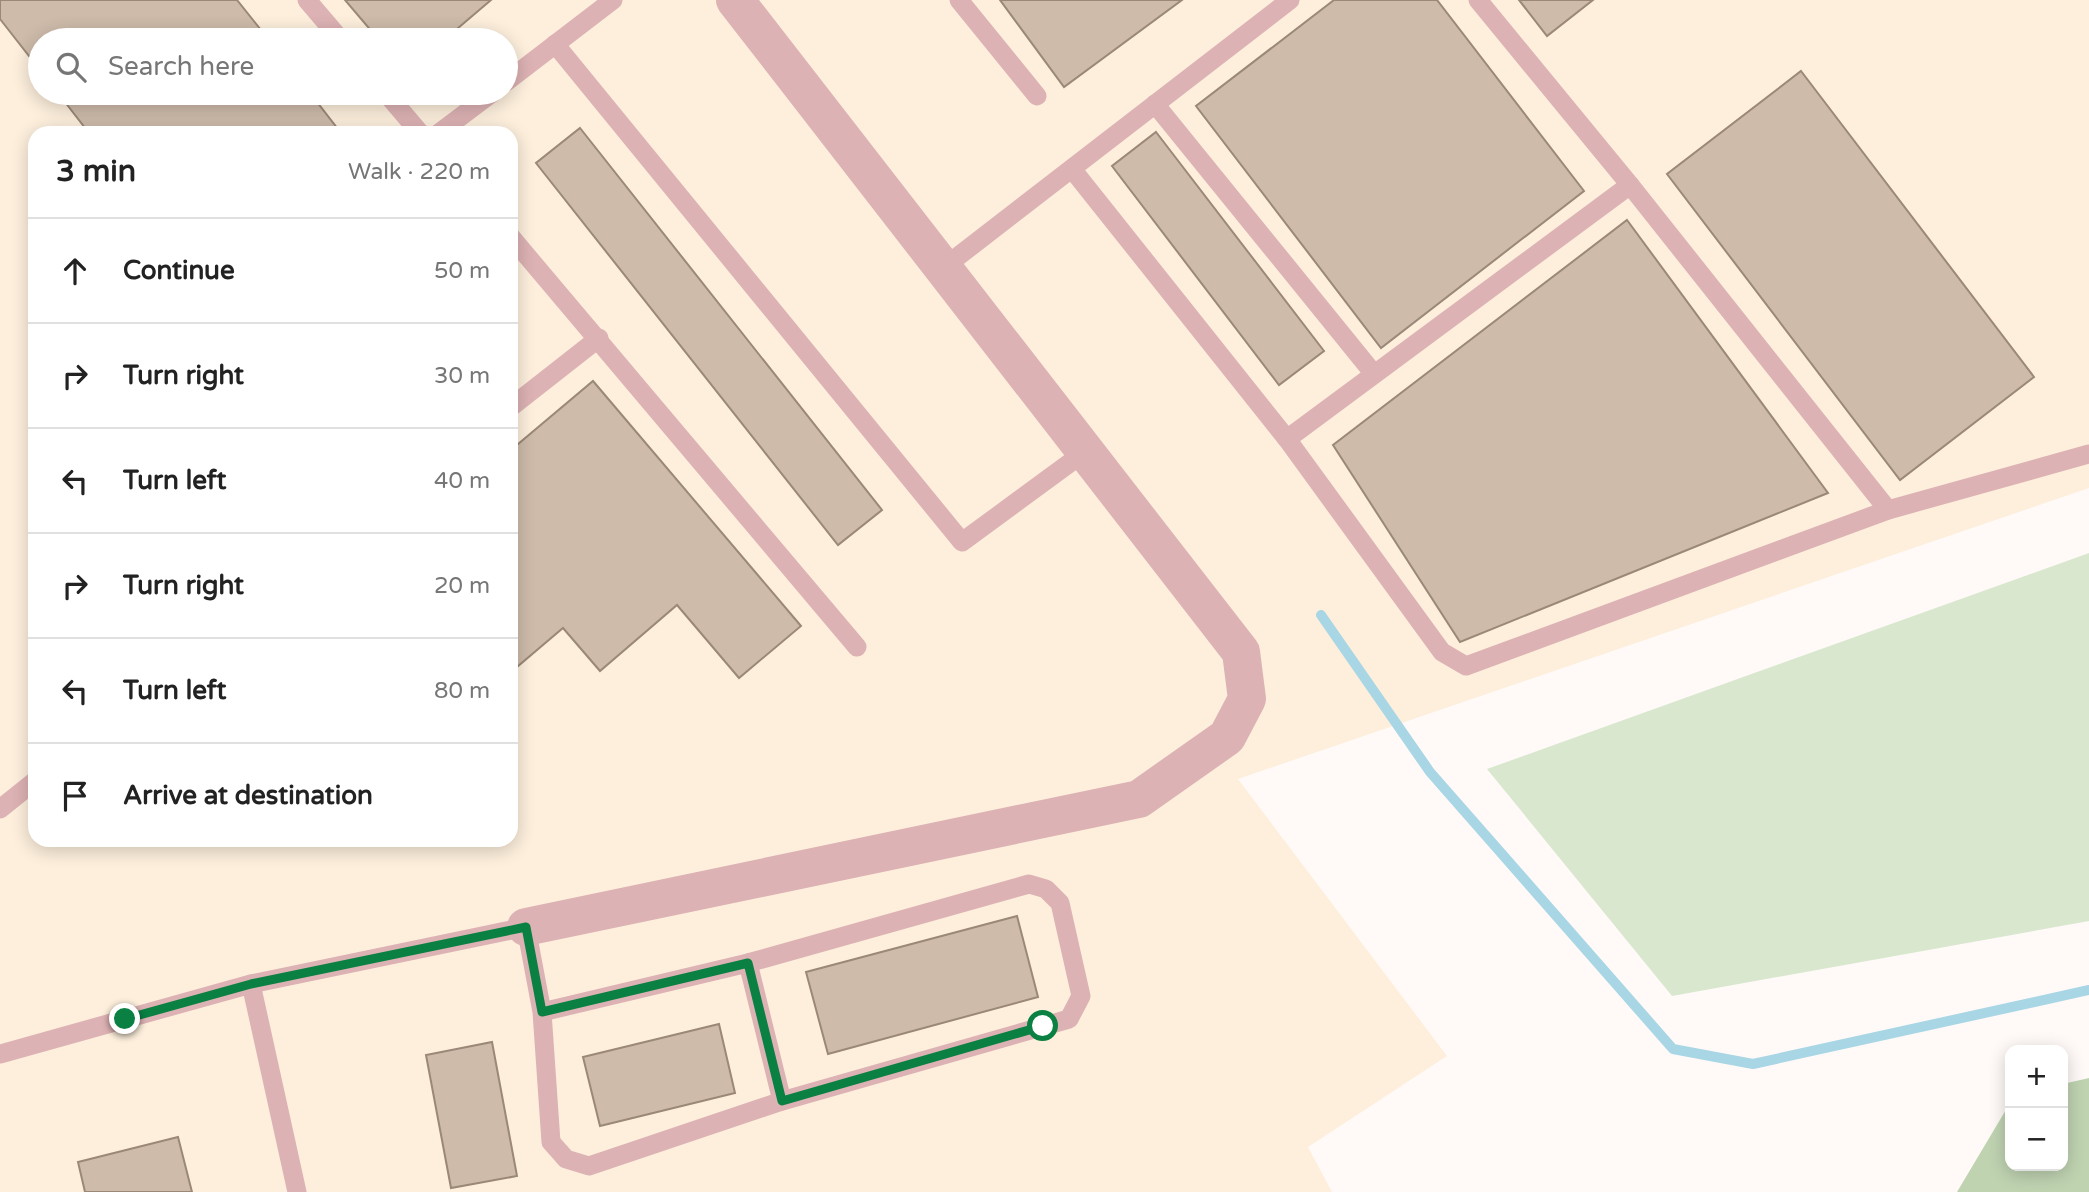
<!DOCTYPE html>
<meta charset="utf-8">
<style>
:root{--surface:#fff;--page:#f2f2f2;--text:#222;--muted:#767676;--line:#e0e0e0}
body{margin:0;font-family:"Varela Round",sans-serif;background:var(--page);color:var(--text)}
.controls{position:absolute;right:21px;bottom:21px;display:grid;overflow:hidden;border-radius:14px;box-shadow:0 4px 18px #0003}
.controls button{width:63px;height:63px;display:grid;place-items:center;padding:0;border:0;border-bottom:2px solid var(--line);background:var(--surface);color:var(--text);font:35px sans-serif}
.stop{position:absolute;width:21px;height:21px;margin:-16px;border:5px solid #0b8043;border-radius:50%;background:#fff}
.stop.end{background:#0b8043;border-color:#fff;box-shadow:0 2px 7px #0008}
.list{margin:0;padding:0;list-style:none}
h2{display:flex;justify-content:space-between;align-items:center;height:91px;margin:0;padding:0 28px;font-size:30px}
h2 small{font-size:23px;font-weight:400;color:var(--muted)}
.list li{display:grid;grid-template-columns:46px 1fr auto;gap:21px;align-items:center;box-sizing:border-box;height:105px;padding:0 28px;border-top:2px solid var(--line)}
.list b{display:block;font-size:26px;white-space:nowrap}
.list em{font-size:23px;font-style:normal;color:var(--muted)}
.icon{flex:none;width:38px;height:38px;fill:none;stroke:currentColor;stroke-width:2;stroke-linecap:round;stroke-linejoin:round}
.map{position:relative;flex:none;width:2089px;height:1192px;overflow:hidden}
.search{position:absolute;background:var(--surface);box-shadow:0 4px 18px #0003;left:28px;top:28px;width:490px;height:77px;display:flex;align-items:center;gap:18px;box-sizing:border-box;padding:0 24px;border-radius:38px;color:var(--muted);font-size:26px}
.panel{position:absolute;background:var(--surface);box-shadow:0 4px 18px #0003;left:28px;top:126px;width:490px;height:721px;border-radius:21px}
.map>svg:first-child{display:block}
.industrial{fill:#fdefdc;fill-rule:evenodd}
.green{fill:#d9e7cf}
.forest{fill:#bfd3b1}
.lines{fill:none;stroke-linecap:round;stroke-linejoin:round}
.stream{stroke:#a9d6e5;stroke-width:10}
.building{fill:#cebbaa;stroke:#9b8878;stroke-width:2}
.service{stroke:#ddb2b4;stroke-width:19}
.minor{stroke:#ddb2b4;stroke-width:38}
.route{stroke:#0b8043;stroke-width:9}
</style>
<div class="map">
<svg width="2089" height="1192" viewBox="0 0 2089 1192">
<rect width="100%" height="100%" fill="#fffaf7"/>
<path class="industrial" d="M0,0h2089v488l-851,291 209,277 -139,91 24,45h-1332zM40,40h466v53h-466zM35,133h476v707h-476z"/>
<polygon class="green" points="2089,553 2089,921 1672,996 1487,769"/>
<polygon class="forest" points="2089,1078 2089,1192 1957,1192 2010,1103 2010,1166 2063,1166 2063,1084"/>
<g class="lines">
<polyline class="stream" points="1321,615 1430,772 1673,1049 1753,1064 2089,990"/>
</g>
<g class="building">
<polygon points="0,0 237,0 269,40 40,40 40,70 0,19"/>
<polygon points="345,0 491,0 444,40 379,40"/>
<polygon points="1000,0 1182,0 1064,87"/>
<polygon points="1334,0 1437,0 1584,191 1381,348 1196,106"/>
<polygon points="1519,0 1593,0 1547,36"/>
<polygon points="1801,71 2034,377 1900,480 1667,174"/>
<polygon points="58,93 310,93 341,133 89,133"/>
<polygon points="580,128 882,510 838,545 536,163"/>
<polygon points="1156,132 1324,351 1279,385 1112,166"/>
<polygon points="1627,220 1828,493 1460,642 1333,445"/>
<polygon points="593,381 801,626 739,678 677,605 600,671 563,628 511,672 511,450"/>
<polygon points="1017,916 1038,997 828,1054 806,972"/>
<polygon points="719,1024 735,1093 600,1126 583,1057"/>
<polygon points="492,1042 517,1176 451,1188 426,1055"/>
<polygon points="178,1137 192,1192 85,1192 78,1162"/>
</g>
<g class="lines">
<g class="service">
<polyline points="307,0 341,40"/>
<polyline points="959,0 1037,96"/>
<polyline points="1478,0 1630,185 1888,510"/>
<polyline points="555,44 962,542 1086,451"/>
<polyline points="506,82 613,0"/>
<polyline points="386,93 420,133"/>
<polyline points="1155,104 1374,374"/>
<polyline points="439,133 492,93"/>
<polyline points="1072,169 1287,439 1442,652 1466,666 1888,510 2089,454"/>
<polyline points="511,237 857,647"/>
<polyline points="943,268 1290,0"/>
<polyline points="511,407 599,338"/>
<polyline points="1287,439 1630,185"/>
<polyline points="0,809 35,781"/>
<polyline points="748,963 782,1101"/>
<polyline points="251,984 297,1192"/>
<polyline points="0,1054 251,984 526,927 542,1012 551,1142 566,1159 589,1166 782,1101 1069,1019 1081,996 1060,903 1046,889 1029,884 748,963 542,1012"/>
</g>
<polyline class="minor" points="526,927 1139,799 1227,737 1247,699 1241,652 735,0"/>
</g>
<g class="lines">
<polyline class="route" points="125,1019 251,984 526,927 542,1012 748,963 782,1101 1043,1026"/>
</g>
</svg>
<div class="controls">
<button>+</button>
<button>−</button>
</div>
<div class="stop" style="left:1043px;top:1026px"></div>
<div class="stop end" style="left:125px;top:1019px"></div>
<div class="search"><svg class="icon" aria-label="search" viewBox="0 0 24 24"><circle cx="10" cy="10" r="6"/><path d="M15 15l6 6"/></svg>Search here</div>
<section class="panel">
<h2>3 min<small>Walk · 220 m</small></h2>
<ul class="list">
<li><svg class="icon" aria-label="ahead" viewBox="0 0 24 24"><path d="M12 20V5M6 11l6-6 6 6"/></svg><div><b>Continue</b></div><em>50 m</em></li>
<li><svg class="icon" aria-label="right" viewBox="0 0 24 24"><path d="M7 20v-9h11M14 6l5 5-5 5"/></svg><div><b>Turn right</b></div><em>30 m</em></li>
<li><svg class="icon" aria-label="left" viewBox="0 0 24 24"><path d="M17 20v-9H6M10 6l-5 5 5 5"/></svg><div><b>Turn left</b></div><em>40 m</em></li>
<li><svg class="icon" aria-label="right" viewBox="0 0 24 24"><path d="M7 20v-9h11M14 6l5 5-5 5"/></svg><div><b>Turn right</b></div><em>20 m</em></li>
<li><svg class="icon" aria-label="left" viewBox="0 0 24 24"><path d="M17 20v-9H6M10 6l-5 5 5 5"/></svg><div><b>Turn left</b></div><em>80 m</em></li>
<li><svg class="icon" aria-label="arrive" viewBox="0 0 24 24"><path d="M6 21V4h12l-3 4 3 4H6"/></svg><div><b>Arrive at destination</b></div></li>
</ul>
</section>
</div>
